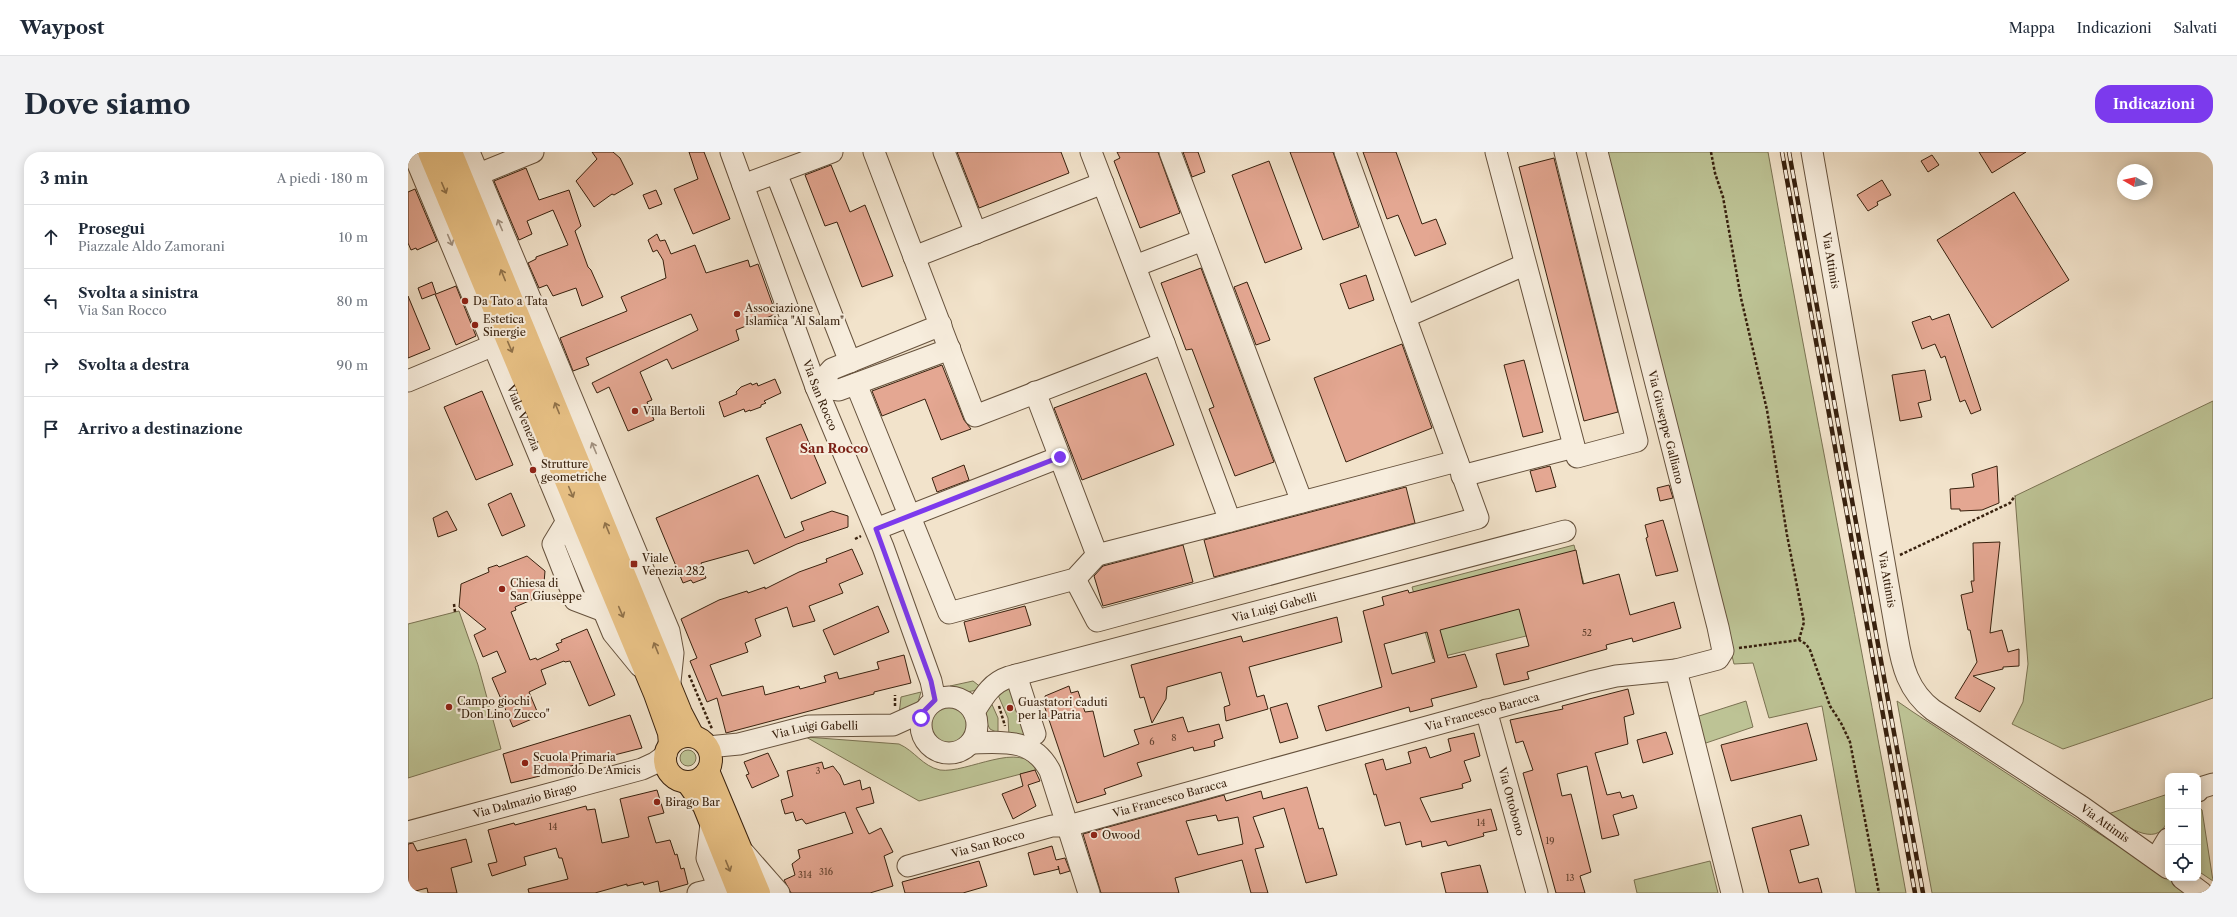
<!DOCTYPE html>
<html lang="it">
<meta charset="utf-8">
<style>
:root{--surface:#fff;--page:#f2f2f3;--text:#1f2937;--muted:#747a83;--line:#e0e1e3;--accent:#7c3aed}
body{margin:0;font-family:"Libre Caslon Text",serif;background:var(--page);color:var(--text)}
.controls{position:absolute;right:12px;bottom:12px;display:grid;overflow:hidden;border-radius:8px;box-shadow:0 2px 10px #0003}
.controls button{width:36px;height:36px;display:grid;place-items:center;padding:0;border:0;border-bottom:1px solid var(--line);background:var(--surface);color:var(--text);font:20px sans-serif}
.compass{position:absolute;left:1709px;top:12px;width:36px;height:36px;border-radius:50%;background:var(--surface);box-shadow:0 2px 10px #0003;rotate:279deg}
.stop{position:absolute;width:12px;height:12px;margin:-9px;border:3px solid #7c3aed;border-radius:50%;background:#fff}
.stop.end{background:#7c3aed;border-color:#fff;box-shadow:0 1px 4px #0008}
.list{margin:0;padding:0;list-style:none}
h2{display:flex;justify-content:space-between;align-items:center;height:52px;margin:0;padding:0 16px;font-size:17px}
h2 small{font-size:13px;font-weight:400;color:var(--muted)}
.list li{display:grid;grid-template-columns:26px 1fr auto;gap:12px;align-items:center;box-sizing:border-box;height:64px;padding:0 16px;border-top:1px solid var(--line)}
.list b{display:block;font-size:15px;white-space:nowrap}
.list p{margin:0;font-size:13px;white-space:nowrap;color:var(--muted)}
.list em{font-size:13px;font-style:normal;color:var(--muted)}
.icon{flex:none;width:22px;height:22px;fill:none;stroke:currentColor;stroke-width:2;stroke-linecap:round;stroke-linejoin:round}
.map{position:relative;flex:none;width:1805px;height:741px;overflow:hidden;border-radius:16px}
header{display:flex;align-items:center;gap:24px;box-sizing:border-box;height:56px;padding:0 20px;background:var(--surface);border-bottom:1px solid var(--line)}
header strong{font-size:19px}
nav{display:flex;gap:22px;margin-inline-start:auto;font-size:14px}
.intro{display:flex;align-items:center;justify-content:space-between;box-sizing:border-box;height:96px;padding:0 24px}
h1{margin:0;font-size:28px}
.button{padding:10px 18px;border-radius:16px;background:var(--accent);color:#fff;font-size:14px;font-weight:700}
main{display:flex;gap:24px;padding:0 24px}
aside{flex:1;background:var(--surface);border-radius:16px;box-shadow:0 2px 10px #0003}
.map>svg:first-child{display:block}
.green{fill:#bdc395;stroke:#7a7252}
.building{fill:#e4a792;stroke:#38210e;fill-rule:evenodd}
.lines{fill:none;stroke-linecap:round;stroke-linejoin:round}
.minor-casing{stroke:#66523d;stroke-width:23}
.major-casing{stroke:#38210e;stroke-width:24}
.path{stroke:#38210e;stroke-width:2.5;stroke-dasharray:3 2;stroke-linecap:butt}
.minor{stroke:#f7eddd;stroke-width:21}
.major{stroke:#e9c286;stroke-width:22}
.rail-casing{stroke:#38210e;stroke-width:4.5}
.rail{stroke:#f7eddd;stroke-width:3;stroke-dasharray:9;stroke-linecap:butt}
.oneway{stroke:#90724a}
.oneway2{stroke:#a19180}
.route{stroke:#7c3aed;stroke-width:5}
.poi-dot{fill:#8f2418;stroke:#f7eddd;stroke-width:1.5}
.labels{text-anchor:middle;stroke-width:4;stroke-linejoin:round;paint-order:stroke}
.number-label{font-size:9px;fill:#63422f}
.street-label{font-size:11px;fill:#38210e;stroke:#f7eddd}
.poi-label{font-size:11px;fill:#38210e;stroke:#f7eddd;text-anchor:start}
.quarter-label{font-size:13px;font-weight:bold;fill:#7a1f14;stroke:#f7eddd}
</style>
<header>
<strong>Waypost</strong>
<nav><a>Mappa</a><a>Indicazioni</a><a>Salvati</a></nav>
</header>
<div class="intro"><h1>Dove siamo</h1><a class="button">Indicazioni</a></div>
<main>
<aside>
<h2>3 min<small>A piedi · 180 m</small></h2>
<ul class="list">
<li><svg class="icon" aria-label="ahead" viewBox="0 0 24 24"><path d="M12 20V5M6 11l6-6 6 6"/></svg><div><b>Prosegui</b><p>Piazzale Aldo Zamorani</p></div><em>10 m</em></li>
<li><svg class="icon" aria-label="left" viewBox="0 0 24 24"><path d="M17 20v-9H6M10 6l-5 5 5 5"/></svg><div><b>Svolta a sinistra</b><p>Via San Rocco</p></div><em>80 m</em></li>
<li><svg class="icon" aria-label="right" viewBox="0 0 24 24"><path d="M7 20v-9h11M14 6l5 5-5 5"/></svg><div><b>Svolta a destra</b></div><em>90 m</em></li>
<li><svg class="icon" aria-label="arrive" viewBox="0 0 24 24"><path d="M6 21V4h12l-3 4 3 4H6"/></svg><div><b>Arrivo a destinazione</b></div></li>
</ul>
</aside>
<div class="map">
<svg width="1805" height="741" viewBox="0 0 1805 741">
<rect width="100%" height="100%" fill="#f2e3cb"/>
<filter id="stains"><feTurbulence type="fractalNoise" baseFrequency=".005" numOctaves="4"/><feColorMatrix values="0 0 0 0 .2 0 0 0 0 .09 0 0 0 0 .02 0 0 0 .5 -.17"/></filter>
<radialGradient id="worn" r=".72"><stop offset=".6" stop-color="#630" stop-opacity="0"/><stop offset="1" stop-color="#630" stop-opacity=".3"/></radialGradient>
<g class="green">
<path d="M1199,0h161c44,247 94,493 138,741h-50l-34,-187 -53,12 -16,-55 -19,1z"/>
<polygon points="1805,249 1805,546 1655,597 1604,572 1615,550 1620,512 1607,344"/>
<polygon points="1166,393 1177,436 1118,484 1025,507 1004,435"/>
<polygon points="51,459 70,513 93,597 0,626 0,472"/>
<polygon points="599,521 617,580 616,587 601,584 600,566 590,543"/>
<path d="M565,529l9,7c-11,4 -22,7 -32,-2z"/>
<polygon points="513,540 510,550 491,563 493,545"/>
<polygon points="582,548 590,566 590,581 582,577 576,566"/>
<polygon points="1338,549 1345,575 1295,592 1288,565"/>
<polygon points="1489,549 1505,560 1782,741 1524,741"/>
<circle cx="541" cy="574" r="25"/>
<path d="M398,585l93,7c16,7 23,22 41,26 26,4 83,-31 96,0l-117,31z"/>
<circle cx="280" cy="606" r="8"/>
<path d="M1760,642c0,8 2,21 -1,28 -11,28 -45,1 -59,-8z"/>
<polygon points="1790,655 1794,658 1805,729 1790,719"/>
<polygon points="1302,709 1310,741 1229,741 1226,728"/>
</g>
<g class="building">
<polygon points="184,0 205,0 212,6 225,32 206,43 204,42 186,55 168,29 189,7"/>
<polygon points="281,0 296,0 322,67 285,82 266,37 290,27"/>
<polygon points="549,0 653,0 661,21 571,56"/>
<polygon points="709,0 750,0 772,61 732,76 706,9 712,6"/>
<polygon points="775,0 790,0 797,20 784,25"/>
<polygon points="882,0 925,0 951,75 915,88"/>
<polygon points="955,0 988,0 1014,72 1028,67 1038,92 1007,104 990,63 979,67"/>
<polygon points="1571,0 1618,0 1584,21"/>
<polygon points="1524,3 1531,13 1520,20 1513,9"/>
<polygon points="1146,6 1210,260 1176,269 1111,15"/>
<polygon points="861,9 894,97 857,111 824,23"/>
<polygon points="423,13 442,60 457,53 485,124 454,135 429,70 417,74 397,23"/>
<polygon points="118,16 131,48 161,38 173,74 167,79 180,115 183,118 195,145 174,154 168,136 145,144 139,133 131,136 120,111 128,107 128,105 160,93 145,58 119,69 124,82 111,88 86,29"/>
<polygon points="1474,28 1483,43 1469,50 1470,53 1460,59 1449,43"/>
<polygon points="7,37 29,89 9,98 8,96 3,98 0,91 0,40"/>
<polygon points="248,38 254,52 241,57 235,43"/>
<polygon points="1606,40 1661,128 1584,176 1529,88"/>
<polygon points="249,82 252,89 257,88 263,102 287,93 298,121 340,108 342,115 350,112 368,162 328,178 331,188 264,217 259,207 232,220 244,248 239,250 246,268 220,279 201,235 189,241 184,231 290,178 283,162 178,206 181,213 165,219 152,186 219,159 213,145 258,126 255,108 249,98 245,100 240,88"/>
<polygon points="793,116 866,310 827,324 801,257 806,255 784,197 778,198 753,131"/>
<polygon points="958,123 966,148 941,157 932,132"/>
<polygon points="24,130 28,142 48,134 68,184 48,193 27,142 14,147 10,136"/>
<polygon points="839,130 862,188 848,193 826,135"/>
<polygon points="0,144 22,197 0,206"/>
<polygon points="1541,162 1573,258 1563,262 1557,248 1552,250 1537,204 1533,206 1527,192 1514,197 1504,170 1522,164 1524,168"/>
<polygon points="994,192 1024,276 938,310 906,226"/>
<polygon points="1116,208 1135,280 1115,285 1096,213"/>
<polygon points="534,213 556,268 563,277 533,288 517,247 474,264 464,239"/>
<polygon points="1517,218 1523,248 1510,251 1514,265 1492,269 1484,223"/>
<polygon points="738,221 766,293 674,328 646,256"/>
<polygon points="367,227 373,241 356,249 358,251 353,253 353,255 342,259 342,258 337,260 336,257 316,265 311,250 329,242 328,240 333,235 343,231 344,233 349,231 350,234"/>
<polygon points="74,239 105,313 68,328 36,255"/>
<polygon points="393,272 418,331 383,347 358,286"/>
<polygon points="556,313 561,328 529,340 524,326"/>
<polygon points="1142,314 1148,335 1128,340 1122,319"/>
<polygon points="1589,314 1591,351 1574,358 1552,359 1552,357 1543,357 1542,337 1566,335 1564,322"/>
<polygon points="350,323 377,386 396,378 393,370 424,359 440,364 440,375 389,392 346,412 340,398 293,411 298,426 285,431 283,428 275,431 248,366"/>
<polygon points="1261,333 1265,346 1252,349 1249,336"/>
<polygon points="998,335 1007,371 806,425 796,388"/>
<polygon points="103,341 117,374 94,384 80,352"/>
<polygon points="39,359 49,378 30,385 25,366"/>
<polygon points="1255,368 1270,419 1248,424 1238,386 1240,385 1237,373"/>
<polygon points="1592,390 1582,481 1594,478 1600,500 1611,497 1611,514 1595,515 1595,517 1565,524 1587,536 1572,560 1547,546 1569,510 1562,478 1560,478 1553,443 1565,440 1563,429 1566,429 1565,391"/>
<polygon points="775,393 785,430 695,454 686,424 695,414"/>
<polygon points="444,397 455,422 431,432 435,441 401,454 407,469 385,475 379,455 347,467 353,484 337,491 340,500 302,513 314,544 355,534 357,543 391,534 392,537 418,530 416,524 429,520 431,527 471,517 469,510 496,503 503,531 466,540 466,542 318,581 309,546 299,550 282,509 289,506 273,467 311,448 339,439 340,441 357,435 357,437 391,420 419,410 418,407"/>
<path d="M1168,398l7,34 36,-10 11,41 44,-13 7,26 -48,14 -1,-4 -26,7 1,4 -80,23 2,7 -25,6 -8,-31 33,-8 -10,-37 -79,21 8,28 17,-4 12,33 -46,12 2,7 -23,6 -1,-5 -83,24 -8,-25 64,-19 -19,-76 21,-6 -2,-8 26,-7 1,3zM1019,480l8,30 -43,12 -8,-30z"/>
<polygon points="119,404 137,419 135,443 107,455 108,458 103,460 122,508 128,506 129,508 151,498 148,492 154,490 153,488 179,477 207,543 181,554 162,509 157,510 156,509 133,518 138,532 121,540 131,564 105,575 84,526 98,520 89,499 75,505 66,483 78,477 51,455 53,432 81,420 80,416 89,413 91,415"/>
<polygon points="470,454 481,480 426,503 415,478"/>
<polygon points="617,454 623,473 561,490 556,470"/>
<polygon points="929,465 934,490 841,515 849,545 856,543 860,557 818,569 816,555 822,553 813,520 759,535 758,547 744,571 736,545 732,546 723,513 833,484 835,490"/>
<polygon points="661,534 663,541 670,539 677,560 685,559 696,605 731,592 726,578 775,565 780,580 811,572 815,586 806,589 807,594 786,599 785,595 729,611 734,624 696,637 698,642 669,651 635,550 638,549 637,544"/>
<polygon points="1220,537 1226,562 1216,565 1220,592 1187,601 1199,643 1212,640 1214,646 1225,643 1229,656 1205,663 1211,683 1194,687 1179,614 1149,622 1154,644 1163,642 1183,720 1172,724 1177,741 1148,741 1115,621 1125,618 1115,589 1108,591 1102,568 1155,557 1154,554"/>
<polygon points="879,551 890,586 872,591 862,556"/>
<polygon points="222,563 234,596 131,622 132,624 103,631 95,602"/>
<polygon points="1399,571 1409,608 1323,629 1313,593"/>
<polygon points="1258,580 1265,602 1235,611 1229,588"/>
<polygon points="1066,581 1072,604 1056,609 1063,629 1054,632 1055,636 1012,646 1023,670 1083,657 1089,678 1075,681 1076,684 1040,694 1038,689 1014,695 1013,689 998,693 992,670 977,674 968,642 966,643 957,612 975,607 978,618 1003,611 1000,600 1018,595 1022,606 1043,599 1040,587"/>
<polygon points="360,601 371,624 344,636 338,623 341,622 336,610"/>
<polygon points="414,610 416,617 425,614 432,623 436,633 452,628 454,638 462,635 466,651 448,656 461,682 473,676 485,700 476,704 485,734 462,741 383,741 376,728 387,723 384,712 392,706 390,698 445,681 437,660 398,672 394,667 388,669 385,660 377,662 373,648 385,644 379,619"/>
<polygon points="627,618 632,629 620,633 628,654 605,667 594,642 615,634 612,622"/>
<path d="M899,635l12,42 4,-1 14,47 -31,8 -22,-75 -31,9 11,30 -9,2 13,44h-17l-9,-33 -67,18 4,15h-78l-18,-59 141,-39 2,6 35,-10 2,8zM808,663l2,6 20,-4 5,27 -45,11 -12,-34z"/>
<polygon points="249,638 256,661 240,665 248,691 262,688 267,703 269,702 273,717 276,716 280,732 252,740 250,729 236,733 235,730 219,734 219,732 187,741 121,741 120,737 160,727 154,706 151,706 148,696 116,705 118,713 84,724 80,712 89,710 80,678 106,671 107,673 178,654 179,658 187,657 194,691 221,685 212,647"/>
<polygon points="1393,663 1401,693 1382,698 1391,731 1410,726 1414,741 1361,741 1344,676"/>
<polygon points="58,687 64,710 43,716 49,741 20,741 19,736 0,741 0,692 5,691 9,699"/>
<polygon points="644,694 648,708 657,706 662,719 652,722 650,714 651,717 626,723 620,701"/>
<polygon points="571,709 579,734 555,741 497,741 494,730"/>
<polygon points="1072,713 1080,741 1038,741 1033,721"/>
</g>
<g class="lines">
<g class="minor-casing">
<g id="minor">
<path id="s1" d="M5,0l200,481 27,33"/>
<polyline points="61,0 261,479 265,501 262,530"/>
<path id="s2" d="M323,0l85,235 67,160 48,134 4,19"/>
<polyline points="466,0 567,264 756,191 822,369 1049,309"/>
<polyline points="536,0 568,81"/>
<polyline points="683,0 756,191"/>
<polyline points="762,0 894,350"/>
<polyline points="1088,0 1169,305 1229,289 1157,0"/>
<path id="s3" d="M1404,0l85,484c5,30 11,55 36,74l149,97 86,61"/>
<polyline points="368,21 442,210"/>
<polyline points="71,22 125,0"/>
<polyline points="335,33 424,0"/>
<polyline points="506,105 695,31"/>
<polyline points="727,114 795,88"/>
<polyline points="997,165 1116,113"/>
<polyline points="0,229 86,193"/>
<polyline points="448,232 541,461 667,427 689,403"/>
<polyline points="408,235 431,238 542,197"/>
<polyline points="408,235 424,217 533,173"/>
<polyline points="627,240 689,403 822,369"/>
<polyline points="1054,324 1166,295"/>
<polyline points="159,369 145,392 167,448 196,459"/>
<polyline points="468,377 652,305"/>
<polyline points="667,427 689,469 1070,366 937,0"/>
<polyline points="1268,518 1324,741"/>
<polyline points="608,523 627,582"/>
<circle cx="541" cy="573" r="28"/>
<path id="s4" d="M1078,558l51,183"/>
<path id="s5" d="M566,560c10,-16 17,-29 35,-35l556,-146"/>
<path d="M563,591c33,-1 62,-5 79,28l39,122"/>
<path id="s6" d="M300,595l31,-3 70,-18 84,-1 31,-14"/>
<polyline points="1790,639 1792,636 1805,632"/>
<polyline points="303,672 299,706 313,741"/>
<path id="s7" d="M0,680l234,-63 13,-6 11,-8"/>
<polyline points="336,701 371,741"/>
<polyline points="1748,707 1760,687"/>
<path id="s8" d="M500,714l144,-40h16l522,-144 26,-6 60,-6 42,-11 5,-8 -5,-24 -121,-475"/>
<polyline points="1774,726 1794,741"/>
<polyline points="290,741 311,736"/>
</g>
</g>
<g class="major-casing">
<g id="major">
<polyline points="21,0 247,542 261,581 262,592"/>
<polyline points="43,0 273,561 285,584"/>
<circle cx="280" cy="607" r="23"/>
<polyline points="300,619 351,741"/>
<polyline points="279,630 296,654 331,741"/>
</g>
</g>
<g class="path">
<polyline points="1303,0 1307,21 1315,45 1333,146 1359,258 1379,383 1396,470 1391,488"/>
<polyline points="447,387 453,384"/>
<polyline points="1492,403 1602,351 1607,344"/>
<polyline points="46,452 47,460"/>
<polyline points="1331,496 1391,488 1398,492 1402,498 1422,554 1433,571 1442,590 1471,741"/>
<polyline points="281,523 304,577"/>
<polyline points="487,554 487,543"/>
<polyline points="591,554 597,574"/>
</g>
<use href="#minor" class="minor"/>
<use href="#major" class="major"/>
<g class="rail-casing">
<g id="rail">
<polyline points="1374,0 1507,741"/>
<polyline points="1381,0 1515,741"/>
</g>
</g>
<use href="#rail" class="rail"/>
</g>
<defs><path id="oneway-shaft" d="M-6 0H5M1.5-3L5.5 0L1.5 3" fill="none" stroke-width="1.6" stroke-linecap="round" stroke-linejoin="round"/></defs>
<g class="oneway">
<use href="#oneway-shaft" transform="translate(36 36) rotate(67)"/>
<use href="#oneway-shaft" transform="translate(95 123) rotate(-112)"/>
<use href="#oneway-shaft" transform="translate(102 195) rotate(67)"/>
<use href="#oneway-shaft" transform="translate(149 256) rotate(-112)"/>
<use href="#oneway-shaft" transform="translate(163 340) rotate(67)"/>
<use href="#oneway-shaft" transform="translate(199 376) rotate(-112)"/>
<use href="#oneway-shaft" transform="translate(213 460) rotate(67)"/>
<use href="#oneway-shaft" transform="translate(248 496) rotate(-112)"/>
<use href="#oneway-shaft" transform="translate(320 714) rotate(68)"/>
</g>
<g class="oneway2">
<use href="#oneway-shaft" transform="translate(92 73) rotate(-113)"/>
<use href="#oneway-shaft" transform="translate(42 88) rotate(67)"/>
<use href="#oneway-shaft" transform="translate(186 296) rotate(-113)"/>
</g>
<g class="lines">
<polyline class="route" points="513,566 516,559 527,548 523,529 468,377 652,305"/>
</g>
<g class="poi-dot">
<circle cx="57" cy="149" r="4"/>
<circle cx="329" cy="162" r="4"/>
<circle cx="67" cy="173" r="4"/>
<circle cx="227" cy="259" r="4"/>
<circle cx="125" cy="318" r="4"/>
<rect x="222" y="408" width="8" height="8" rx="2"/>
<circle cx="94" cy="437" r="4"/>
<circle cx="41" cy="555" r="4"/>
<circle cx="602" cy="556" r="4"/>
<circle cx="117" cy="611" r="4"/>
<circle cx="249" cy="650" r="4"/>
<circle cx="686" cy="683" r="4"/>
</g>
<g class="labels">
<g class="number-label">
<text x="1179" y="484">52</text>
<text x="766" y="589">8</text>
<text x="744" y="593">6</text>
<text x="410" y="622">3</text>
<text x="1073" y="674">14</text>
<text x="145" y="678">14</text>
<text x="1142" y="692">19</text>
<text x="418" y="723">316</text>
<text x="397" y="726">314</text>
<text x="1162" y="729">13</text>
</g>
<g class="street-label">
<text dy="4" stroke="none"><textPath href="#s3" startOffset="110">Via Attimis</textPath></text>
<text dy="4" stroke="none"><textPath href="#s2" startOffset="259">Via San Rocco</textPath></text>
<text dy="4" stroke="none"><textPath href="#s1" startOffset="288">Viale Venezia</textPath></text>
<text transform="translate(1258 275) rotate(76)" y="4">Via Giuseppe Galliano</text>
<text dy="4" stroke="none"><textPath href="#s3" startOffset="434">Via Attimis</textPath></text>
<text dy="4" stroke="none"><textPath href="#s5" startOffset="325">Via Luigi Gabelli</textPath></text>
<text dy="4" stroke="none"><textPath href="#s8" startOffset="595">Via Francesco Baracca</textPath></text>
<text dy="4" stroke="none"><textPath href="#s6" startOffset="109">Via Luigi Gabelli</textPath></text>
<text dy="4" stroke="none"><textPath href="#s8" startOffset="271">Via Francesco Baracca</textPath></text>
<text dy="4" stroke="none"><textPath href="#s7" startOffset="121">Via Dalmazio Birago</textPath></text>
<text dy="4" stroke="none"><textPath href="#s4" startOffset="95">Via Ottobono</textPath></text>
<text dy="4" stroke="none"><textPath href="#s3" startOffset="782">Via Attimis</textPath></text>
<text dy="4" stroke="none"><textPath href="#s8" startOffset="83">Via San Rocco</textPath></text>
</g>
<g class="poi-label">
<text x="65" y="153">Da Tato a Tata</text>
<text x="337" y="160">Associazione<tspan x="337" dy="13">Islamica "Al Salam"</tspan></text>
<text x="75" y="171">Estetica<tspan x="75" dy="13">Sinergie</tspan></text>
<text x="235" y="263">Villa Bertoli</text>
<text x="133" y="316">Strutture<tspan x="133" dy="13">geometriche</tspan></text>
<text x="234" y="410">Viale<tspan x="234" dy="13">Venezia 282</tspan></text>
<text x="102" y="435">Chiesa di<tspan x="102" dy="13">San Giuseppe</tspan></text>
<text x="49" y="553">Campo giochi<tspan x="49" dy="13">"Don Lino Zucco"</tspan></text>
<text x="610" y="554">Guastatori caduti<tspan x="610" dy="13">per la Patria</tspan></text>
<text x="125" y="609">Scuola Primaria<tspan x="125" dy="13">Edmondo De Amicis</tspan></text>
<text x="257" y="654">Birago Bar</text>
<text x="694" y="687">Owood</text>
</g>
<g class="quarter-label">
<text x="426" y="301">San Rocco</text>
</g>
</g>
<rect width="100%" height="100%" filter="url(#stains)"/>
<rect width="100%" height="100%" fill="url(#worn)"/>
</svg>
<div class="controls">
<button>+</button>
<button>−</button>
<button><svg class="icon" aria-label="locate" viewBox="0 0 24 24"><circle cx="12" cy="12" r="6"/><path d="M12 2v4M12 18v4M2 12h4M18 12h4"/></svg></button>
</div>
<svg class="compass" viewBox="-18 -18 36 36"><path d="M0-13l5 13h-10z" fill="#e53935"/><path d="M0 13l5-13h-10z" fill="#747a83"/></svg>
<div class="stop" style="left:513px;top:566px"></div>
<div class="stop end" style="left:652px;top:305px"></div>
</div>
</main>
